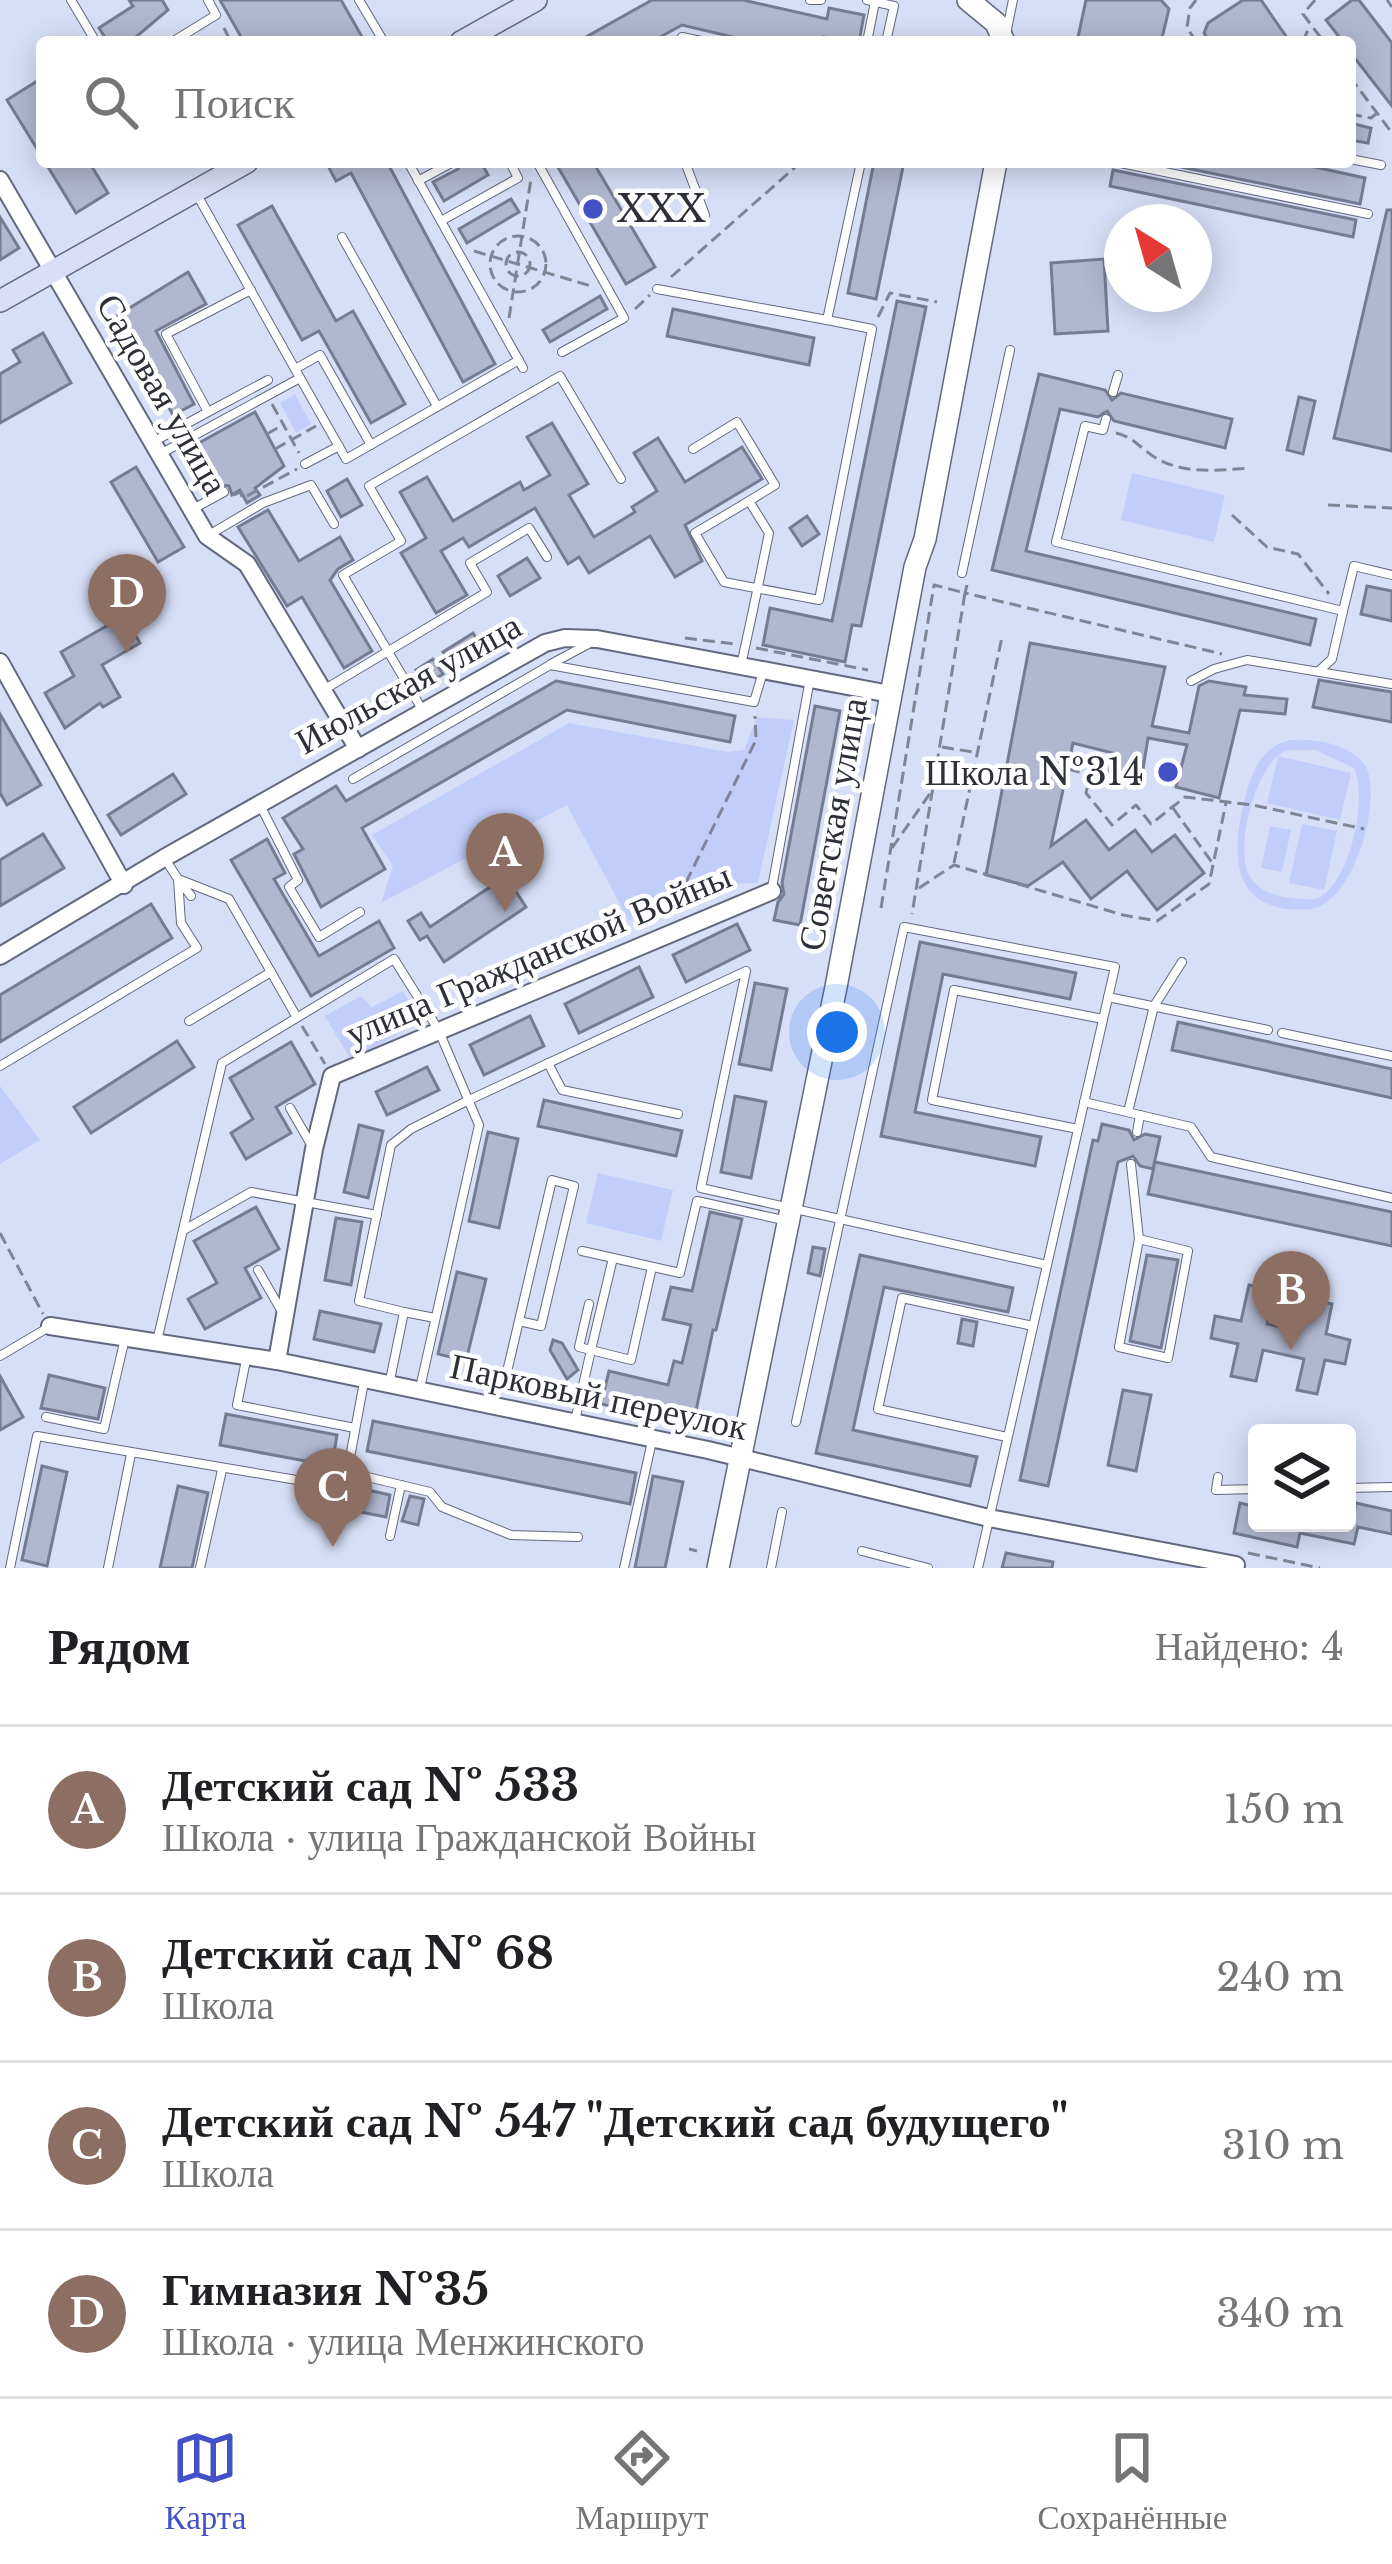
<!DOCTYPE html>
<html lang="ru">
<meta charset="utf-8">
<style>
:root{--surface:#fff;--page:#f6f6f6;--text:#202124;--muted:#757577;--line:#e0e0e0;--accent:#4451c6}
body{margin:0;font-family:"Libre Baskerville",serif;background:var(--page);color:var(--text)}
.controls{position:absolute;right:36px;bottom:36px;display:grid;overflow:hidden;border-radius:12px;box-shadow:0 6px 30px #0003}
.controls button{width:108px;height:108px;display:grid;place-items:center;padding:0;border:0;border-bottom:3px solid var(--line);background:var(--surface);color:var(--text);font:60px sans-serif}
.compass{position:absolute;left:1104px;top:204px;width:108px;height:108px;border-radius:50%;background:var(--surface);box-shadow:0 6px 30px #0003;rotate:323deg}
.you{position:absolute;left:837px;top:1032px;width:42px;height:42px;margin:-30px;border:9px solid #fff;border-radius:50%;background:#1a73e8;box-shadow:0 0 0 18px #1a73e833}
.badge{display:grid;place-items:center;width:78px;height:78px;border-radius:50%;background:var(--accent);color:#fff;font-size:39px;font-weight:700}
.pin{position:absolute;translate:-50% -99px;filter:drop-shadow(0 3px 6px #0008)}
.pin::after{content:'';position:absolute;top:63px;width:42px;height:36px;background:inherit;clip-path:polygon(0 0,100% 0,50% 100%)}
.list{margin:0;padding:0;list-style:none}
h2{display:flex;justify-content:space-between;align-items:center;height:156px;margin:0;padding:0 48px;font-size:51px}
h2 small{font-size:39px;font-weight:400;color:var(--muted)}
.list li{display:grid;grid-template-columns:78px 1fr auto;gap:36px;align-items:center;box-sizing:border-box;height:168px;padding:0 48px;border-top:3px solid var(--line)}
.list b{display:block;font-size:45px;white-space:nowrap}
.list p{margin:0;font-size:39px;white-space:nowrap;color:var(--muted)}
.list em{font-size:39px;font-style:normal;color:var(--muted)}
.icon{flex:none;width:66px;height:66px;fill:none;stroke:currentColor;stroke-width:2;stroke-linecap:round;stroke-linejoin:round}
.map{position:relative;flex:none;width:1392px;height:1568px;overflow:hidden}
.search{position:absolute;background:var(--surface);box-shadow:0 6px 30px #0003;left:36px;right:36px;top:36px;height:132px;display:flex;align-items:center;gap:30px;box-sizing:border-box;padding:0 42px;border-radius:12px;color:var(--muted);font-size:45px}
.sheet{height:828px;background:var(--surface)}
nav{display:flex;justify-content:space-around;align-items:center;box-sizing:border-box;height:168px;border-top:3px solid var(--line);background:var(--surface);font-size:33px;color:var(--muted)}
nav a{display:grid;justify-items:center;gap:6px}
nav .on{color:var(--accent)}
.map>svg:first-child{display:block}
.green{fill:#c2cefa;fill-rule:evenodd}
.building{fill:#b1b7d0;stroke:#757c92;stroke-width:3}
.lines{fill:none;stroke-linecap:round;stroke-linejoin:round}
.service-casing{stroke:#62687e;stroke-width:10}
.minor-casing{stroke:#62687e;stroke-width:20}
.tertiary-casing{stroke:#62687e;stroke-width:24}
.secondary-casing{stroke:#62687e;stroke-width:24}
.path{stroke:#7f8496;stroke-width:3;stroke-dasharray:12 6;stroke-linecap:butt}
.service{stroke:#fff;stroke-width:8}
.minor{stroke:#fff;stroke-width:16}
.tertiary{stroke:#fff;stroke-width:21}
.secondary{stroke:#dadff7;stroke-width:21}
.poi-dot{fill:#4451c6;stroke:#fff;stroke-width:4.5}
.labels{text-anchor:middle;stroke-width:9;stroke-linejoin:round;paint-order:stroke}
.poi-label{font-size:36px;fill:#2d2f39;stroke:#fff;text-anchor:start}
.street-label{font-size:36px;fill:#2d2f39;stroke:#fff}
</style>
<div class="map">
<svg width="1392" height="1568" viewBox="0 0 1392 1568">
<rect width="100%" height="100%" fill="#d7dff8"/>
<g class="green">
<polygon points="295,394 311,424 296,433 280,403"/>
<polygon points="1132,473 1225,495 1214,542 1121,520"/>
<polygon points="757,717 794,720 758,883 677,886 629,921 567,805 381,903 393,866 372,835 569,723 728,752 744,750"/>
<path d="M1290,740c24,-2 63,4 76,27 17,34 -13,138 -56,142 -70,6 -81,-42 -68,-98 7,-30 14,-63 48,-71zM1288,750h27l39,18c14,32 -4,116 -38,131 -21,1 -50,-1 -64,-19 -21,-26 4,-121 36,-130z"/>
<polygon points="1278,756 1351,773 1340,820 1267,803"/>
<polygon points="1302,824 1337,831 1324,890 1289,883"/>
<polygon points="1270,826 1291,830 1282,872 1261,868"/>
<polygon points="403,991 420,1022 351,1060 325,1016 361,996 372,1007"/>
<polygon points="0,1086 40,1140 0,1164"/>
<polygon points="598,1173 673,1190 661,1241 586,1223"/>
</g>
<g class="building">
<polygon points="129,0 162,0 168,10 137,36 141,42 108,42 99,28 133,6"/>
<polygon points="220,0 341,0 365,42 244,42"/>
<polygon points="652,0 743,0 827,19 829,8 864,15 859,42 823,37 822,42 754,42 682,25 651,42 577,42"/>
<polygon points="1086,0 1161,0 1169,9 1161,42 1077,42"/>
<polygon points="1243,0 1261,0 1290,42 1210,42 1204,33 1208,23"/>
<polygon points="1352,0 1359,0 1392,43 1392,106 1350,52 1350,42 1343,42 1326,20"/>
<polygon points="42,78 42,157 7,100"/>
<polygon points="1350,123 1371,128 1368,143 1350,140"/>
<polygon points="45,162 89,162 108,193 76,213"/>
<polygon points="326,162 387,162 495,364 463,382 351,173 336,181"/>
<polygon points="461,162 481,162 488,175 444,201 433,182 458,169"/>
<polygon points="555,162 593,162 655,267 626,284"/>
<polygon points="874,162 904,162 876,299 848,293"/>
<polygon points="1157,162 1292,162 1365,178 1360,204"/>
<polygon points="1113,170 1356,220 1353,237 1110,186"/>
<polygon points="511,199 519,212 467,243 459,229"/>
<polygon points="272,206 336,321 353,311 405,404 371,423 319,331 302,340 238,225"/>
<polygon points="1387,210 1392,210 1392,451 1334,438"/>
<polygon points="0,217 19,248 0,260"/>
<polygon points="1104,259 1108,331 1055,334 1051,263"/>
<polygon points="188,272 206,304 156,331 194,404 173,415 118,315"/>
<polygon points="600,296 607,309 550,342 543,330"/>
<polygon points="897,301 926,307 861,626 852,625 845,662 763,645 770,608 832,621"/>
<polygon points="673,309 814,338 809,365 667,336"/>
<polygon points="43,333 71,383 0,423 0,374 20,362 13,350"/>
<polygon points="1039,374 1105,390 1112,400 1121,393 1232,419 1225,448 1114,421 1107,411 1098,417 1060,409 1026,551 1316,619 1310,645 992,570"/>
<polygon points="1299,397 1315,401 1303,454 1287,450"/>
<polygon points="255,412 284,466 255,488 260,495 247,503 240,490 232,495 229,486 220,485 197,444"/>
<polygon points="552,423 588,484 569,495 594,537 635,512 632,507 657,491 634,453 658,438 685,482 742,447 762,479 685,525 702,561 675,577 650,536 589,573 579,557 568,564 535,508 469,547 463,538 441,551 467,595 436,613 401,553 426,538 400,492 427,477 453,521 520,482 524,490 550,475 527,437"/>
<polygon points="136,467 184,547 158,562 111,482"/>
<polygon points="347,479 362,505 341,517 327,491"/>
<polygon points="268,510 299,561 340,537 353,560 338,569 330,580 372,651 344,668 302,597 287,606 238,527"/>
<polygon points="807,516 819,534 802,546 790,528"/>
<polygon points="527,558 540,578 510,596 498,576"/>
<polygon points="1367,586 1392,591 1392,621 1361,614"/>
<polygon points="124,616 140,643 102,665 120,697 103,707 100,703 65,728 45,693 74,676 61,652"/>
<polygon points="473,633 479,643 449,662 443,652"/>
<polygon points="1030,643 1165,667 1152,726 1189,733 1199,686 1209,681 1246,687 1244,695 1287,699 1285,714 1240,710 1219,798 1176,787 1187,745 1148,738 1141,781 1108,776 1113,753 1073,743 1051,846 1086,820 1109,850 1135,830 1152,852 1175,835 1204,873 1157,910 1127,871 1091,899 1063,862 1028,886 986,875"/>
<polygon points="433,659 443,674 425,685 416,670"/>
<polygon points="1319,680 1392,692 1392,722 1313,707"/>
<polygon points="556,681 735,716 730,742 567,710 362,828 385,869 321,907 294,854 303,849 283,818 336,786 346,801"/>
<polygon points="815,706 840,711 800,925 774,920 778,902 784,894 782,883"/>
<polygon points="0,714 41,785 7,805 0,793"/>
<polygon points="173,774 186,794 121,835 108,815"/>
<polygon points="43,834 64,868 0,906 0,860"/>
<polygon points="267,839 285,873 274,879 319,956 379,921 394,948 311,996 231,860"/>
<polygon points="508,860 521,881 513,887 526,907 444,962 427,936 420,940 408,921 421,913 430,927 499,881 492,871"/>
<polygon points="151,904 172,938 0,1042 0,995"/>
<polygon points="737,924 750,950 686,982 673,955"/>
<polygon points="920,942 1076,973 1070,999 943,974 915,1112 1041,1137 1035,1166 881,1136"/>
<polygon points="639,967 653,997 579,1033 565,1004"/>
<polygon points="755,983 787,989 771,1070 739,1064"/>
<polygon points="530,1016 544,1046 484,1075 470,1045"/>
<polygon points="1178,1022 1392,1069 1392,1098 1172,1050"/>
<polygon points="177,1041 194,1067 91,1133 74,1107"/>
<polygon points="291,1042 315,1084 276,1107 291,1133 246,1159 231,1133 253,1119 230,1078"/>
<polygon points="427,1067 439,1090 387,1115 376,1092"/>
<polygon points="735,1096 766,1102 751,1178 721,1172"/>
<polygon points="544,1100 682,1131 676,1156 538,1126"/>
<polygon points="1102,1124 1129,1130 1134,1140 1145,1134 1160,1137 1153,1169 1140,1166 1133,1156 1118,1162 1048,1486 1020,1480 1093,1140 1098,1141"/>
<polygon points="359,1125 383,1131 368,1198 344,1192"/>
<polygon points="488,1132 518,1139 499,1228 469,1221"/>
<polygon points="1155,1162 1392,1212 1392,1246 1148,1194"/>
<polygon points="256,1207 279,1249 245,1268 261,1298 205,1329 188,1299 217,1283 194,1241"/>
<polygon points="710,1212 742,1219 716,1330 713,1330 693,1425 601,1404 609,1371 668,1385 674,1361 682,1363 691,1325 663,1319 671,1287 692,1291"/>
<polygon points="336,1218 362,1222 351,1285 325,1280"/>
<polygon points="813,1247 825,1249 820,1276 808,1273"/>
<polygon points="860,1255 1013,1288 1008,1312 884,1287 853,1430 977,1457 970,1486 816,1453"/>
<polygon points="1147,1255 1178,1260 1161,1348 1130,1341"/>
<polygon points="457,1272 486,1279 466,1361 438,1354"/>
<polygon points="1249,1285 1274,1290 1267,1324 1300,1331 1308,1299 1332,1304 1326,1334 1350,1340 1345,1364 1325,1360 1317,1394 1297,1390 1304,1359 1263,1350 1256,1381 1231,1376 1238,1344 1211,1338 1215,1316 1241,1321"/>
<polygon points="320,1311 381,1324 374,1352 314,1339"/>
<polygon points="962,1319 977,1322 973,1346 958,1343"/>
<polygon points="553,1340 562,1343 578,1370 567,1379 550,1350"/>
<polygon points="49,1375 105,1388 98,1419 41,1408"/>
<polygon points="0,1376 23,1417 0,1430"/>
<polygon points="1123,1390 1151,1395 1136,1471 1108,1465"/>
<polygon points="226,1414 337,1435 332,1466 220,1445"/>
<polygon points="373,1421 636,1473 630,1504 367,1451"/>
<polygon points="42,1466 67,1472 47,1566 22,1560"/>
<polygon points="653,1476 683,1482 665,1568 635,1568"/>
<polygon points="178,1486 208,1493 192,1568 160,1568"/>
<polygon points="350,1486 390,1495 386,1517 340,1508 344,1489"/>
<polygon points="410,1496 424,1499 418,1525 402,1521"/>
<polygon points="1240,1503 1257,1507 1257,1523 1352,1523 1356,1503 1392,1511 1392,1534 1358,1527 1354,1544 1300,1533 1297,1547 1234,1533"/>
<polygon points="1006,1553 1053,1562 1052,1568 1002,1568"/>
</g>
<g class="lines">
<g class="service-casing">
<g id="service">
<polyline points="71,0 96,42"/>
<polyline points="359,0 384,42"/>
<polyline points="810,0 821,0"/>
<polyline points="867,0 894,6 886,42"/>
<polyline points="1006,34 1013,0"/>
<polyline points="172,42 216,15 208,0"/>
<polyline points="681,42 682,37 706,42"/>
<polyline points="867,42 875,2"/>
<polyline points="1350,159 1381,165"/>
<polyline points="408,162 523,368"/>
<polyline points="537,162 624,318 562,352"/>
<polyline points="685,162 705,215"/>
<polyline points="1116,162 1368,214"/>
<polyline points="418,181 453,162"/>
<polyline points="196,193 295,369 320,355 371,445"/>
<polyline points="441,221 518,178 510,162"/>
<polyline points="342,237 437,406"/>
<polyline points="657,289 827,320"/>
<polyline points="295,369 346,459 519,360"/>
<polyline points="1113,392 1118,375"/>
<polyline points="208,412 268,380"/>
<polyline points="1106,419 1103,430 1085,426 1056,542 1343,611 1354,566 1392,575"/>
<polyline points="153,442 208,412 166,334 251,290"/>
<polyline points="693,449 737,422 775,485 749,501"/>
<polyline points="160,454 300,378"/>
<polyline points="305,464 339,446"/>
<polyline points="193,509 224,492"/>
<polyline points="209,535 263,503 311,485 334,524"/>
<polyline points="962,573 1010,350"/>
<polyline points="551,664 590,643"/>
<path d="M741,665c10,-44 19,-88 28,-132l-20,-32 -54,32 29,49 95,18 53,-271 -45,-9 34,-158"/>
<polyline points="1320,670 1332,659 1343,611"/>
<polyline points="1191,681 1214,669 1247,660 1392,684"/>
<polyline points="325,689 487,592 470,563 529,528 547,557"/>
<polyline points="423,711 343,575 401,541 369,486 560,376 621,479"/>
<polyline points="353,779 550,665 754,702 763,672"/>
<polyline points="260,805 298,880 289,887 319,937 360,912"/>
<polyline points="165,859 178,879 229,899 271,972 189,1021"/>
<polyline points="179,880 191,896"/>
<polyline points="772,888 810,679"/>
<polyline points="271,972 296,1016"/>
<polyline points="1108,997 1268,1030"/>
<polyline points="1282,1033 1392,1056"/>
<polyline points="548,1063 562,1090 678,1114"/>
<polyline points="0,1066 197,948 181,923 178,879"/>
<polyline points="1084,1102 1191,1127 1211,1157 1392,1198"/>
<polyline points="290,1108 313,1148"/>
<polyline points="1128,1112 1154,1006 1182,962"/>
<polyline points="1078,1129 932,1100 954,990 1103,1019"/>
<polyline points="1137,1132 1140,1115"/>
<polyline points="1131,1164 1139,1239 1119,1347 1168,1358 1188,1251 1139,1239"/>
<polyline points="184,1230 251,1192 377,1215"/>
<polyline points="582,1251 680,1273 697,1201 788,1221"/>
<polyline points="613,1258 591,1350 631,1360 652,1267"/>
<polyline points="258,1270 281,1310"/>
<polyline points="404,1312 435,1318"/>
<polyline points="519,1321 541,1326 574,1186 552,1180 506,1376 581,1393"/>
<polyline points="157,1341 222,1063 394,959 438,1029 479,1125 420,1388"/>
<polyline points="0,1356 49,1327"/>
<polyline points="246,1360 237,1405 355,1428"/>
<polyline points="389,1385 404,1312 359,1301 391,1145 411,1129 467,1101 746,971 701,1188 1047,1265"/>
<polyline points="46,1417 104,1429 125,1338"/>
<polyline points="575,1421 591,1350 579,1347 589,1304"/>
<polyline points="796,1422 904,927 1115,967 978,1568"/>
<polyline points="1007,1437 878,1409 902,1298 1033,1326"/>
<polyline points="1218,1477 1216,1490 1257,1489"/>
<polyline points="346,1479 364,1382"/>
<polyline points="1347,1488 1392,1487"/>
<polyline points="390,1536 401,1485"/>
<polyline points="862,1551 928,1568"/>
<polyline points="10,1568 37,1436 332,1486 355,1474 430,1492 442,1507 511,1535 578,1537"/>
<polyline points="108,1568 131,1454"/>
<polyline points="200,1568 222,1470"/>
<polyline points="624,1568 652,1441"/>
<polyline points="771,1568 782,1512"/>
</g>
</g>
<g class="minor-casing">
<g id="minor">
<polyline points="0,180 207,536 247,564 358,749"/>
<polyline points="0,662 124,885"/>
<polyline points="0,956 164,858 545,643 565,638 597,639 890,694"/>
<polyline points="50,1326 277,1361 708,1450 989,1518 1236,1565"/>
<polyline points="277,1361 314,1149 332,1076 772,891"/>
</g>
</g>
<g class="tertiary-casing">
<g id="tertiary">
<polyline points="968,0 996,23 1004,42"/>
<polyline points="718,1568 836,987 915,567 925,539 996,162"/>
</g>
</g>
<g class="secondary-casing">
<g id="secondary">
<polyline points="461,42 536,0"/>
<polyline points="0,301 247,162"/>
</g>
</g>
<g class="path">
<polyline points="1315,0 1303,14 1324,42"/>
<polyline points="1387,0 1392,7"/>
<polyline points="224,28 231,42"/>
<polyline points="1196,42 1187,27 1190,8 1196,0"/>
<polyline points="1303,42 1309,27"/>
<polyline points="1350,77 1392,133"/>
<polyline points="1350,114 1371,118 1376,114"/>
<circle cx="518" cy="264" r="28"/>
<polyline points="474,251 591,286"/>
<circle cx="518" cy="264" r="12"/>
<polyline points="671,277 801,162"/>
<polyline points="635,309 650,295"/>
<polyline points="878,317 890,293 937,302"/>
<polyline points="509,318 531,179"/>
<polyline points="272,404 299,453"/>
<path d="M1116,433c18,4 25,16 40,25 29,17 63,12 94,10"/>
<polyline points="267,434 281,426"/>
<polyline points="275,449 316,426"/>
<polyline points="191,472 208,463"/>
<polyline points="234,495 240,492 243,498 297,469"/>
<polyline points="1328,505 1392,508"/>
<polyline points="1232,515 1267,547 1298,554 1329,594"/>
<polyline points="967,585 965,593 1222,654"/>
<polyline points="685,638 735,644"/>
<polyline points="756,648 868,670"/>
<polyline points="463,669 528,633"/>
<polyline points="942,747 973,752"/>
<polyline points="1068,769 1090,775 1086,793 1112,825 1136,805 1151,824 1185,797 1253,805 1364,829"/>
<polyline points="1173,808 1213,864"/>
<polyline points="892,848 931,792"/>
<polyline points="954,863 1002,637"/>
<polyline points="919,888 954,865 1123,915 1157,921 1209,884 1226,803"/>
<polyline points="881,908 934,585 965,593 912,914"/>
<polyline points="670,915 756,740 755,716"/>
<polyline points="302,1026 325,1064"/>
<polyline points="0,1233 43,1314"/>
<polyline points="689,1549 697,1551"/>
<polyline points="1248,1553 1320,1568"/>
</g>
<use href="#service" class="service"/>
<use href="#minor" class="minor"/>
<use href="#tertiary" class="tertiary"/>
<use href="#secondary" class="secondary"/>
</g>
<g class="poi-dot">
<circle cx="593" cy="209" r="12"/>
<circle cx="1168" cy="772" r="12"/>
</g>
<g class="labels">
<g class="poi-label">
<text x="617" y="222">XXX</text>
<text x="1144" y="785" text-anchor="end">Школа №314</text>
</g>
<g class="street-label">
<text transform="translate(163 394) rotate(60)" y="13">Садовая улица</text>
<text transform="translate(408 683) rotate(-29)" y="13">Июльская улица</text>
<text transform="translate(832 824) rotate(-80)" y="13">Советская улица</text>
<text transform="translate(538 954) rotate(-23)" y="13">улица Гражданской Войны</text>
<text transform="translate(599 1396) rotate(12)" y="13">Парковый переулок</text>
</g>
</g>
</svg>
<div class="controls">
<button><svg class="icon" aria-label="layers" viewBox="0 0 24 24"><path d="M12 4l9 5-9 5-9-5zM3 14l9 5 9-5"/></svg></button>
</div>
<svg class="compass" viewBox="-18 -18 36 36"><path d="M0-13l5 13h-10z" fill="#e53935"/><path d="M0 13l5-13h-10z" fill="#757577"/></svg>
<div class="you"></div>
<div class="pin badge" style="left:505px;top:912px;background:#8d6e63">A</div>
<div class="pin badge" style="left:1291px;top:1350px;background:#8d6e63">B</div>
<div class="pin badge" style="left:333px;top:1547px;background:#8d6e63">C</div>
<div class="pin badge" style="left:127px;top:653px;background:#8d6e63">D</div>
<div class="search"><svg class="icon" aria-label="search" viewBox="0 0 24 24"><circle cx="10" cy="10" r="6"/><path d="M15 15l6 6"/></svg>Поиск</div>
</div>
<section class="sheet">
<h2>Рядом<small>Найдено: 4</small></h2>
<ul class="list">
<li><span class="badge" style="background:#8d6e63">A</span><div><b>Детский сад № 533</b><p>Школа · улица Гражданской Войны</p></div><em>150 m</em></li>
<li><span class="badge" style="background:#8d6e63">B</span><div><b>Детский сад № 68</b><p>Школа</p></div><em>240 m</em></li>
<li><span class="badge" style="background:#8d6e63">C</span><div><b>Детский сад № 547 &quot;Детский сад будущего&quot;</b><p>Школа</p></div><em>310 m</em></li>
<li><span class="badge" style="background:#8d6e63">D</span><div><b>Гимназия №35</b><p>Школа · улица Менжинского</p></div><em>340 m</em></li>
</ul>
</section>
<nav>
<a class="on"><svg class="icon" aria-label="map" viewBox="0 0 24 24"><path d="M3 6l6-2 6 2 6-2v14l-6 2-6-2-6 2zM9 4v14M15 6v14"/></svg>Карта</a>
<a><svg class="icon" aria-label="directions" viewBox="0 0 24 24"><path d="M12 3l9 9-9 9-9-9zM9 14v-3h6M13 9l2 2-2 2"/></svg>Маршрут</a>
<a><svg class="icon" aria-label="saved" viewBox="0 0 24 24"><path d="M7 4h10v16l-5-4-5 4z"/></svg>Сохранённые</a>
</nav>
